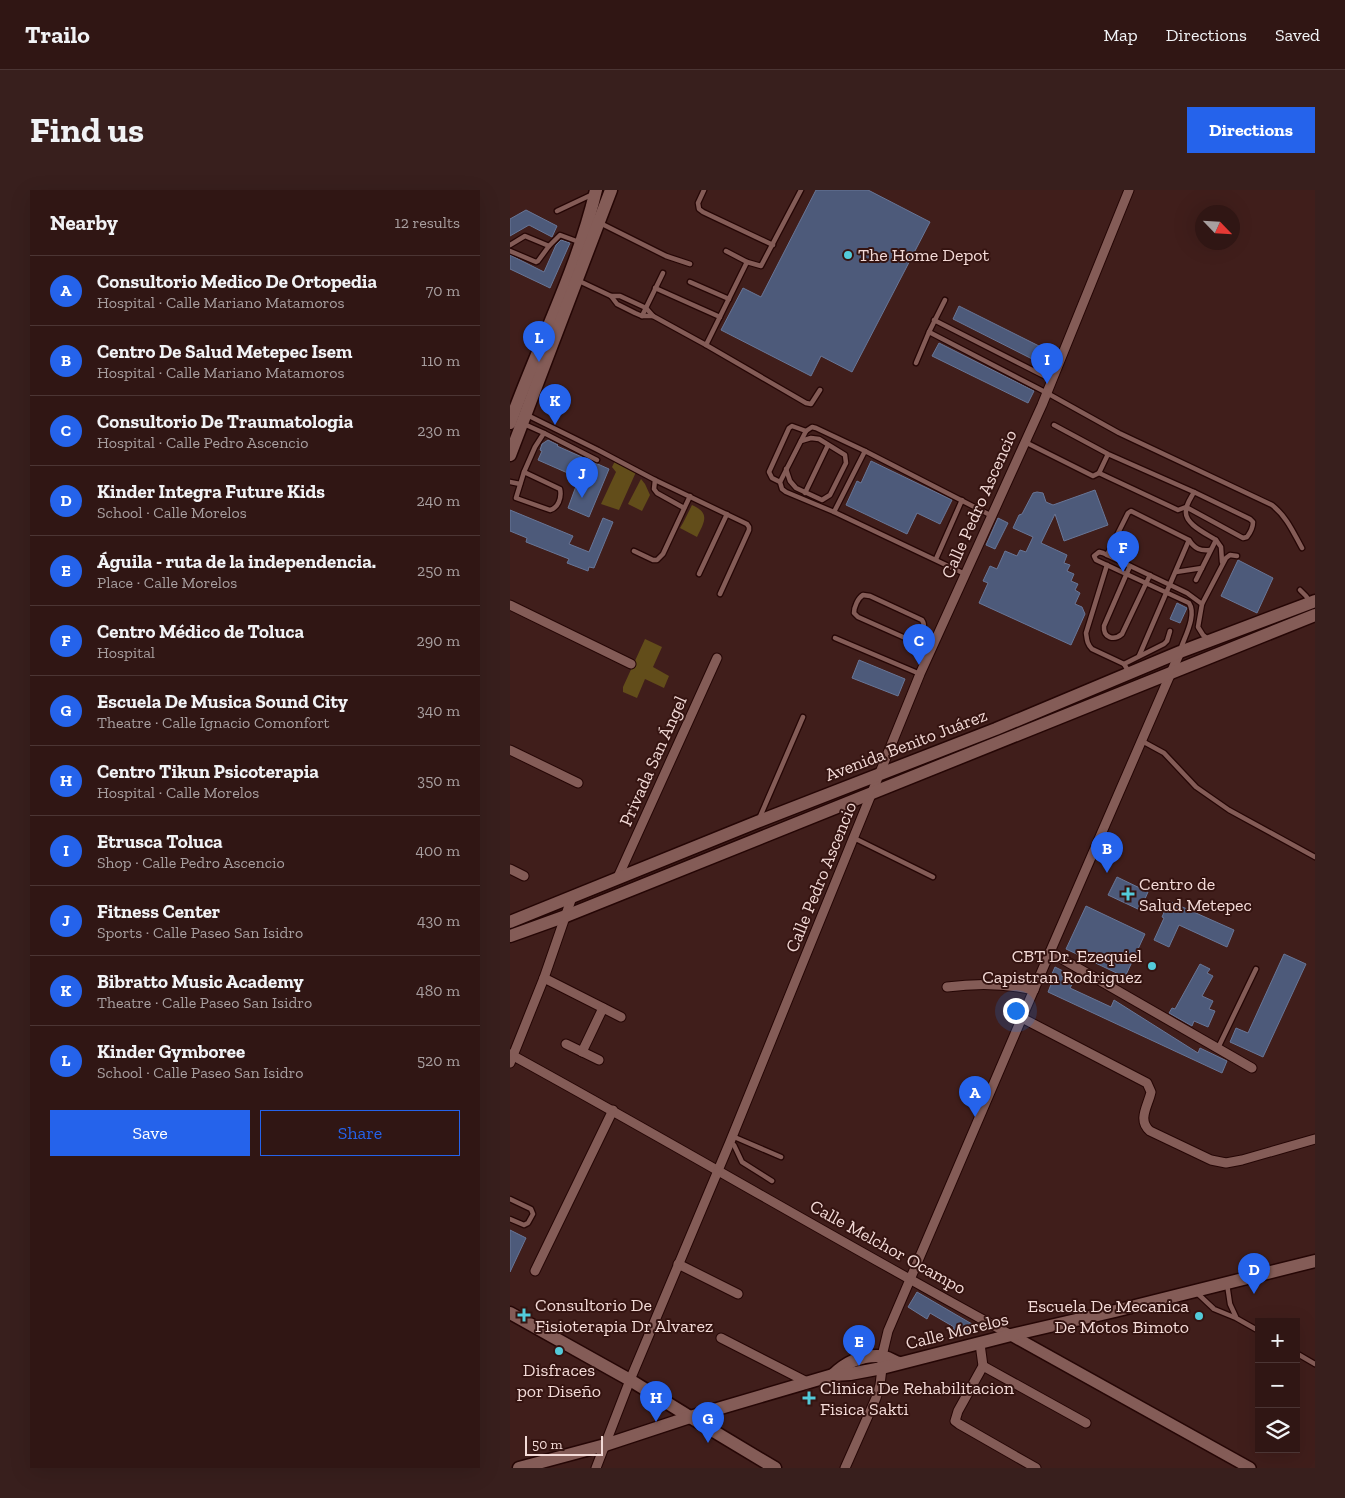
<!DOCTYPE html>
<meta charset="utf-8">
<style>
:root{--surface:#301614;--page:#381f1d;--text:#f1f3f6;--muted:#a89fa0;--line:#4b3534;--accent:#2563eb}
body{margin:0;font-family:"Zilla Slab",serif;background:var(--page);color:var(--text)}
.controls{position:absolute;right:15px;bottom:15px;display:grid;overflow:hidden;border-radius:0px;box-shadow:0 5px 20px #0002}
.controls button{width:45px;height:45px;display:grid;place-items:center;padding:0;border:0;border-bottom:1px solid var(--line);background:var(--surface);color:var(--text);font:25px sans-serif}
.compass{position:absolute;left:685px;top:15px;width:45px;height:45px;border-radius:50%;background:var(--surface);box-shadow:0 5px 20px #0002;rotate:115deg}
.scale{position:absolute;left:15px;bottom:12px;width:78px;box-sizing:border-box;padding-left:5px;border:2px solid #f3dad7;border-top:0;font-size:14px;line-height:18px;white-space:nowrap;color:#f3dad7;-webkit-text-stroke:4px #351411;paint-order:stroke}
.you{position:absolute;left:505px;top:820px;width:18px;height:18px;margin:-12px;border:4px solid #fff;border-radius:50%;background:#1a73e8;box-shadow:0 0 0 8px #1a73e833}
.badge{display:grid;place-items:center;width:32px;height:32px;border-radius:50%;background:var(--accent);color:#fff;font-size:16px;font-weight:700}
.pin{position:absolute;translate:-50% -41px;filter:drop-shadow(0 1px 2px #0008)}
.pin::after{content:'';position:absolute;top:26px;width:18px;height:15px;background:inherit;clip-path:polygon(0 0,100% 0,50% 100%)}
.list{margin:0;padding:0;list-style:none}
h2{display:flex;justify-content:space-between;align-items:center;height:65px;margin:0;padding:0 20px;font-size:21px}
h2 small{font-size:16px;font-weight:400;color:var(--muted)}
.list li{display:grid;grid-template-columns:32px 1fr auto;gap:15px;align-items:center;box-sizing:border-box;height:70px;padding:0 20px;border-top:1px solid var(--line)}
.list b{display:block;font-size:19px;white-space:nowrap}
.list p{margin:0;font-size:16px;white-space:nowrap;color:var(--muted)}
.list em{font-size:16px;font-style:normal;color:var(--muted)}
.actions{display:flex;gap:10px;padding:15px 20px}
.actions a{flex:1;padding:11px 0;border:1px solid var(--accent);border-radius:0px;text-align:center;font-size:18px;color:var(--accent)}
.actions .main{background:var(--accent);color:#fff}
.icon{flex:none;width:28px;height:28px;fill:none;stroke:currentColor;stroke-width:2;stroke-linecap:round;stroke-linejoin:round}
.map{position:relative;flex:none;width:805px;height:1278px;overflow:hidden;border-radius:0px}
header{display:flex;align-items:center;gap:30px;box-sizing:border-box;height:70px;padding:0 25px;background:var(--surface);border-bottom:1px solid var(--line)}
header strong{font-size:24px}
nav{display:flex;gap:28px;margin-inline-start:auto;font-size:18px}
.intro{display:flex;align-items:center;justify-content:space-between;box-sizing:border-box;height:120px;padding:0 30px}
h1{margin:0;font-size:35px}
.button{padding:12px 22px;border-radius:0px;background:var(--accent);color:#fff;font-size:18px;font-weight:700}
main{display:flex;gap:30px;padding:0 30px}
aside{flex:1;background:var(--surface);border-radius:0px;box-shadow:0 5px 20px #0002}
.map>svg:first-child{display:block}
.green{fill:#624d1a}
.building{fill:#4d5a7a;stroke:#687697}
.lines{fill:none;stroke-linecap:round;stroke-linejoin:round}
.service-casing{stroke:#250605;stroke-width:7}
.minor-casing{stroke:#250605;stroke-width:11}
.tertiary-casing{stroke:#250605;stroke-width:14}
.secondary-casing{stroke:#250605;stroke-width:15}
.service{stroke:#845c57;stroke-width:4.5}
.minor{stroke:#845c57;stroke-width:9}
.tertiary{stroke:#845c57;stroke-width:11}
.secondary{stroke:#845c57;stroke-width:12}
.poi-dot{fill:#53cbda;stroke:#351411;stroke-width:2}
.labels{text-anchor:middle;stroke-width:4;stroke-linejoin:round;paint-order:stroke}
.poi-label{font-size:18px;fill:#f3dad7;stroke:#351411;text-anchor:start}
.street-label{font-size:18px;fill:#f3dad7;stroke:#351411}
</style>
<header>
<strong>Trailo</strong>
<nav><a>Map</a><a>Directions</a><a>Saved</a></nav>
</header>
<div class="intro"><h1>Find us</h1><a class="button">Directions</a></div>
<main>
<aside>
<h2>Nearby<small>12 results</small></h2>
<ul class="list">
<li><span class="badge">A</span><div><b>Consultorio Medico De Ortopedia</b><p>Hospital · Calle Mariano Matamoros</p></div><em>70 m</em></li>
<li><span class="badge">B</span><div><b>Centro De Salud Metepec Isem</b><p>Hospital · Calle Mariano Matamoros</p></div><em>110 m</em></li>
<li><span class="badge">C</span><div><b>Consultorio De Traumatologia</b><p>Hospital · Calle Pedro Ascencio</p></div><em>230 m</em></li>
<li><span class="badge">D</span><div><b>Kinder Integra Future Kids</b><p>School · Calle Morelos</p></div><em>240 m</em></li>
<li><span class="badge">E</span><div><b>Águila - ruta de la independencia.</b><p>Place · Calle Morelos</p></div><em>250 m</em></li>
<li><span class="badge">F</span><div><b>Centro Médico de Toluca</b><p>Hospital</p></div><em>290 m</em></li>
<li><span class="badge">G</span><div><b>Escuela De Musica Sound City</b><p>Theatre · Calle Ignacio Comonfort</p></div><em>340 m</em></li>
<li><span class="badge">H</span><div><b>Centro Tikun Psicoterapia</b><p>Hospital · Calle Morelos</p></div><em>350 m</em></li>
<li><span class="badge">I</span><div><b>Etrusca Toluca</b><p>Shop · Calle Pedro Ascencio</p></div><em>400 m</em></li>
<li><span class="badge">J</span><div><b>Fitness Center</b><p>Sports · Calle Paseo San Isidro</p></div><em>430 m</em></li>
<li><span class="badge">K</span><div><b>Bibratto Music Academy</b><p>Theatre · Calle Paseo San Isidro</p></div><em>480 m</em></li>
<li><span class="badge">L</span><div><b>Kinder Gymboree</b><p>School · Calle Paseo San Isidro</p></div><em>520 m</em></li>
</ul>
<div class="actions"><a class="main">Save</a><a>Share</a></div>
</aside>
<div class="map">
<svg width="805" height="1278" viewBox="0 0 805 1278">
<rect width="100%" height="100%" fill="#401e1b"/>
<g class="green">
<polygon points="105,271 126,282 109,320 91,314 106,282 102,277"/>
<polygon points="131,289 135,294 140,305 132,321 118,314"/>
<path d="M182,315c18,8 13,16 5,32l-17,-9 3,-5z"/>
<polygon points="135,449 152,457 143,477 159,486 154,498 135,489 127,508 113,502 113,497"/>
</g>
<g class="building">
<polygon points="306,0 358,0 420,32 342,182 311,166 301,186 211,140 233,98 251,107"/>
<polygon points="16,20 47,36 42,47 19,35 0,46 0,29"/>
<polygon points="51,50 60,53 40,98 0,79 0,65 34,82 46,55"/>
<polygon points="449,116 543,163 536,176 443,129"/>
<polygon points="429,153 524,201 518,213 422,166"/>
<polygon points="38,250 48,255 47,256 99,279 79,327 58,318 69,288 28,270 32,261 30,260 32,254"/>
<polygon points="361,271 442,310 430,334 407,323 397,344 336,315 347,291 351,293"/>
<polygon points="585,300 598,335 554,351 545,324 531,353 557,365 554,373 560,375 557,381 564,384 561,391 568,394 565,400 570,403 565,414 572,417 575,424 561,455 469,413 478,393 473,391 480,376 487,379 495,361 507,366 510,360 516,362 523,347 503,338 509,325 512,324 523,303 527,302 533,303 536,312 543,315"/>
<polygon points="0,320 63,346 59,354 79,362 93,328 103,332 84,378 79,377 78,381 57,373 59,369 16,352 17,348 0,341"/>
<polygon points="488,328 498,333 485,359 476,355"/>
<polygon points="728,370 763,388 747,423 711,406"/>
<polygon points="667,413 677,418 670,433 660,429"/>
<polygon points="349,470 395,489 388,506 342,488"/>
<polygon points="607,687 638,702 630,720 598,705"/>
<polygon points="659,711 724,740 717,757 669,735 659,757 644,750 654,728 652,727"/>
<polygon points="576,716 635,744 615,787 556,759"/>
<polygon points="774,764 796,774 753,867 720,852 726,838 738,843"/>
<polygon points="690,774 700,779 697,783 703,786 692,806 703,811 699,819 705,821 698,837 684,831 682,836 659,823 662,818 665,819"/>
<polygon points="545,777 553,781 551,786 564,791 560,798 601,817 604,810 688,863 690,858 717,871 712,883 538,802 544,787 541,786"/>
<polygon points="0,1040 16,1048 0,1082"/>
<polygon points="407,1102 462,1134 455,1146 443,1139 444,1137 420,1123 417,1129 398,1117"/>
</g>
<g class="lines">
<g class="service-casing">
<g id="service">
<polyline points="194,0 188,13 189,19 193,22 263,55"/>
<polyline points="47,21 81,5"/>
<polyline points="90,33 156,66 180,74"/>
<polyline points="0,55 15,46 39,56 28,71 26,72 0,61"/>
<polyline points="39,56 50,45 69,52"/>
<polyline points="216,61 237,72 251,76 291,0"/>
<polyline points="67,90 101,106 107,114 125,123 132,126 143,126"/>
<polyline points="180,92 219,109"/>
<polyline points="145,98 210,127"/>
<polyline points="101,106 110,106 136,118 143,126 196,155 296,213 301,214 310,200"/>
<polyline points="132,126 153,83"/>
<polyline points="424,130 542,190"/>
<path d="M419,142l118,61 72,40 153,72c15,12 21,27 30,43"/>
<polyline points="196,155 237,72"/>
<polyline points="406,173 419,142 435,110"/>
<polyline points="17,225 88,260 145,290 237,334 239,337 239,340 210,404"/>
<polyline points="14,234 34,243"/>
<path d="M544,235l54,29 86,38 56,27 3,3c0,5 -3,11 -6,15l-4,1 -57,-31 -8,3 -79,-37 9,-19"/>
<polyline points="515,252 583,286 589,283"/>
<polyline points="276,279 280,291 286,298 312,310 320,305 336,273 335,265 309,249 301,248 291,251"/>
<path d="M14,282l36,17c2,9 -2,19 -10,21l-34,-12z"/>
<polyline points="14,282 25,257 34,243 87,270"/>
<polyline points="145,290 144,299 147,303 174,318"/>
<polyline points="0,292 10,294"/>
<polyline points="270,292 262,288 259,282 279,238 282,236 296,241"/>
<path d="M684,302c-3,6 -8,12 -8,19 -2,13 21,23 30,29l-20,40"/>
<polyline points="295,303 318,255"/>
<polyline points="324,322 276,302 272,299 270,292 296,241 302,237 306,238 355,261"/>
<polyline points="706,350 711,357 712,372"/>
<polyline points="124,361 143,370 147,370 153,364 180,306"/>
<path d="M597,365l21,-42 3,-2 58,29c6,9 11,11 21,10"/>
<polyline points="426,369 452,310"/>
<path d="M597,375l-21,68c1,7 1,11 6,16l32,15 5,8"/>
<path d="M620,376l-26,60c-1,12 10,15 18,8l28,-59"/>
<polyline points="666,382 692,378"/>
<polyline points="189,384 217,324"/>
<polyline points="455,384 324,322 355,261 482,326"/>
<polyline points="790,400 796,406 800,412"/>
<path d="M353,405l7,1 52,24c5,7 -1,13 -4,19l-6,2 -54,-24 -4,-4c0,-6 4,-15 9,-18z"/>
<polyline points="692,414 716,368 720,365 727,366"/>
<polyline points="411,443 426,449"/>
<polyline points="325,448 410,484"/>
<path d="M671,458c4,-12 16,-33 8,-45l-93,-43 -2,-4 5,-4 4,1 84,40 15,11 -4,23 5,8 5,4"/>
<polyline points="629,466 679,350"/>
<polyline points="614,474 654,454 657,451 660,441"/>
<polyline points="632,551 654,563 686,597 719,620 805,667"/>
<polyline points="249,629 293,527"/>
<polyline points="344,648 423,687"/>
<polyline points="708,858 746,779"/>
<polyline points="222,946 271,967"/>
<polyline points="220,952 224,955 232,972 262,991"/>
<polyline points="0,1009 21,1019 23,1024 18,1033 14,1035 0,1029"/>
<polyline points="717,1094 720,1114 726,1127"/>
<polyline points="686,1102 704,1119 726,1128 749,1141"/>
<polyline points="786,1163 805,1174"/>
</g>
</g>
<g class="minor-casing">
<g id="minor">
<polyline points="0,415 121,474"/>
<polyline points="0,560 68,593"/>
<polyline points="0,679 14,686"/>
<polyline points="108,687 207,468"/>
<polyline points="540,762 742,878"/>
<polyline points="34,788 111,827"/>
<path d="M437,797c29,-4 57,-4 87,3"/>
<path d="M512,828l125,65 4,9c-3,14 -14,28 -1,39l61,29 15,3 16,-3 73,-21"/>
<polyline points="56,854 89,870"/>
<polyline points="72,862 93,818"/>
<path d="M0,864c168,92 333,190 501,281"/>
<polyline points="0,873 34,788 62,707"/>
<polyline points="168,1074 228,1104"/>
<polyline points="25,1081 103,920"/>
<polyline points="211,1148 299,1193"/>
<polyline points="470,1154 473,1176 448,1221 445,1231 449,1234 526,1278"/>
<polyline points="473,1176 576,1233"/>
<polyline points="86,1278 120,1190 220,952 410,484 532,215 619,0"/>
<polyline points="335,1278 366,1208 370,1195 372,1178 372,1166 378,1141 540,762 670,462"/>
</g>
</g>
<g class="tertiary-casing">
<polyline id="tertiary" points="501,1145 740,1278"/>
</g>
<g class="secondary-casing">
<g id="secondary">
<path d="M0,233c28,-78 67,-152 86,-233"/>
<polyline points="0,265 101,0"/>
<polyline points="0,732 247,632 486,539 670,462 805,411"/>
<polyline points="0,746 56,726 805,425"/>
<polyline points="0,1123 120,1190 180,1227 265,1278"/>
<path d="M323,1185c13,-13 28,-20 47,-19 6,0 13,5 19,7"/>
<polyline points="9,1278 95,1255 180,1227 323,1185 340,1184 372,1178 501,1145 605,1121 805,1071"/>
</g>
</g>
<use href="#service" class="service"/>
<use href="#minor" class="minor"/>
<use href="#tertiary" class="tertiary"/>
<use href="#secondary" class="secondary"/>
</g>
<g class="poi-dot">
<circle cx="338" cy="65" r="5"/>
<path d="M615.5 696.5h5v5h5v5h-5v5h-5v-5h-5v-5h5z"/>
<circle cx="642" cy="776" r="5"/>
<path d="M11.5 1117.5h5v5h5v5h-5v5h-5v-5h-5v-5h5z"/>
<circle cx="689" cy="1126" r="5"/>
<circle cx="49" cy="1161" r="5"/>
<path d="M296.5 1200.5h5v5h5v5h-5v5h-5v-5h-5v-5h5z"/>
</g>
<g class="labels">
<g class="poi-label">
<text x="348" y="71">The Home Depot</text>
<text x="629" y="700">Centro de<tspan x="629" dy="21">Salud Metepec</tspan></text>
<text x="632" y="772" text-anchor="end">CBT Dr. Ezequiel<tspan x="632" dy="21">Capistran Rodriguez</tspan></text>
<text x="25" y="1121">Consultorio De<tspan x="25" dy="21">Fisioterapia Dr Alvarez</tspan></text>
<text x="679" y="1122" text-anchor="end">Escuela De Mecanica<tspan x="679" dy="21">De Motos Bimoto</tspan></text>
<text x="49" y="1186" text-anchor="middle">Disfraces<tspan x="49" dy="21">por Diseño</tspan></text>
<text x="310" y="1204">Clinica De Rehabilitacion<tspan x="310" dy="21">Fisica Sakti</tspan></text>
</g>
<g class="street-label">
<text transform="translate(469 314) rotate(-66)" y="6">Calle Pedro Ascencio</text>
<text transform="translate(396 555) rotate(-21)" y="6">Avenida Benito Juárez</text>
<text transform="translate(143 571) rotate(-66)" y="6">Privada San Ángel</text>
<text transform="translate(311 687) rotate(-68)" y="6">Calle Pedro Ascencio</text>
<text transform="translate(378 1057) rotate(29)" y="6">Calle Melchor Ocampo</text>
<text transform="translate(447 1141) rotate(-14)" y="6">Calle Morelos</text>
</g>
</g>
</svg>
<div class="controls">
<button>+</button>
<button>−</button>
<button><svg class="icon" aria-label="layers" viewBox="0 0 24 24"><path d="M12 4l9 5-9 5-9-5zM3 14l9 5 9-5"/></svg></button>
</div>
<svg class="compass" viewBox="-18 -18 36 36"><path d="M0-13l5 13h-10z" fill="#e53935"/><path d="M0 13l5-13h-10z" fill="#a89fa0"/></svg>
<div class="scale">50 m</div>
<div class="you"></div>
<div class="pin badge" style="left:465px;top:927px">A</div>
<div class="pin badge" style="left:597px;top:683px">B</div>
<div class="pin badge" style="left:409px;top:475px">C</div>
<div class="pin badge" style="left:744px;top:1104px">D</div>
<div class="pin badge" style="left:349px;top:1176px">E</div>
<div class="pin badge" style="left:613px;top:382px">F</div>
<div class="pin badge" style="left:198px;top:1253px">G</div>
<div class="pin badge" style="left:146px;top:1232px">H</div>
<div class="pin badge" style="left:537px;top:194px">I</div>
<div class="pin badge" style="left:72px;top:308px">J</div>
<div class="pin badge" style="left:45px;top:235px">K</div>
<div class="pin badge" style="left:29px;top:172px">L</div>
</div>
</main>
